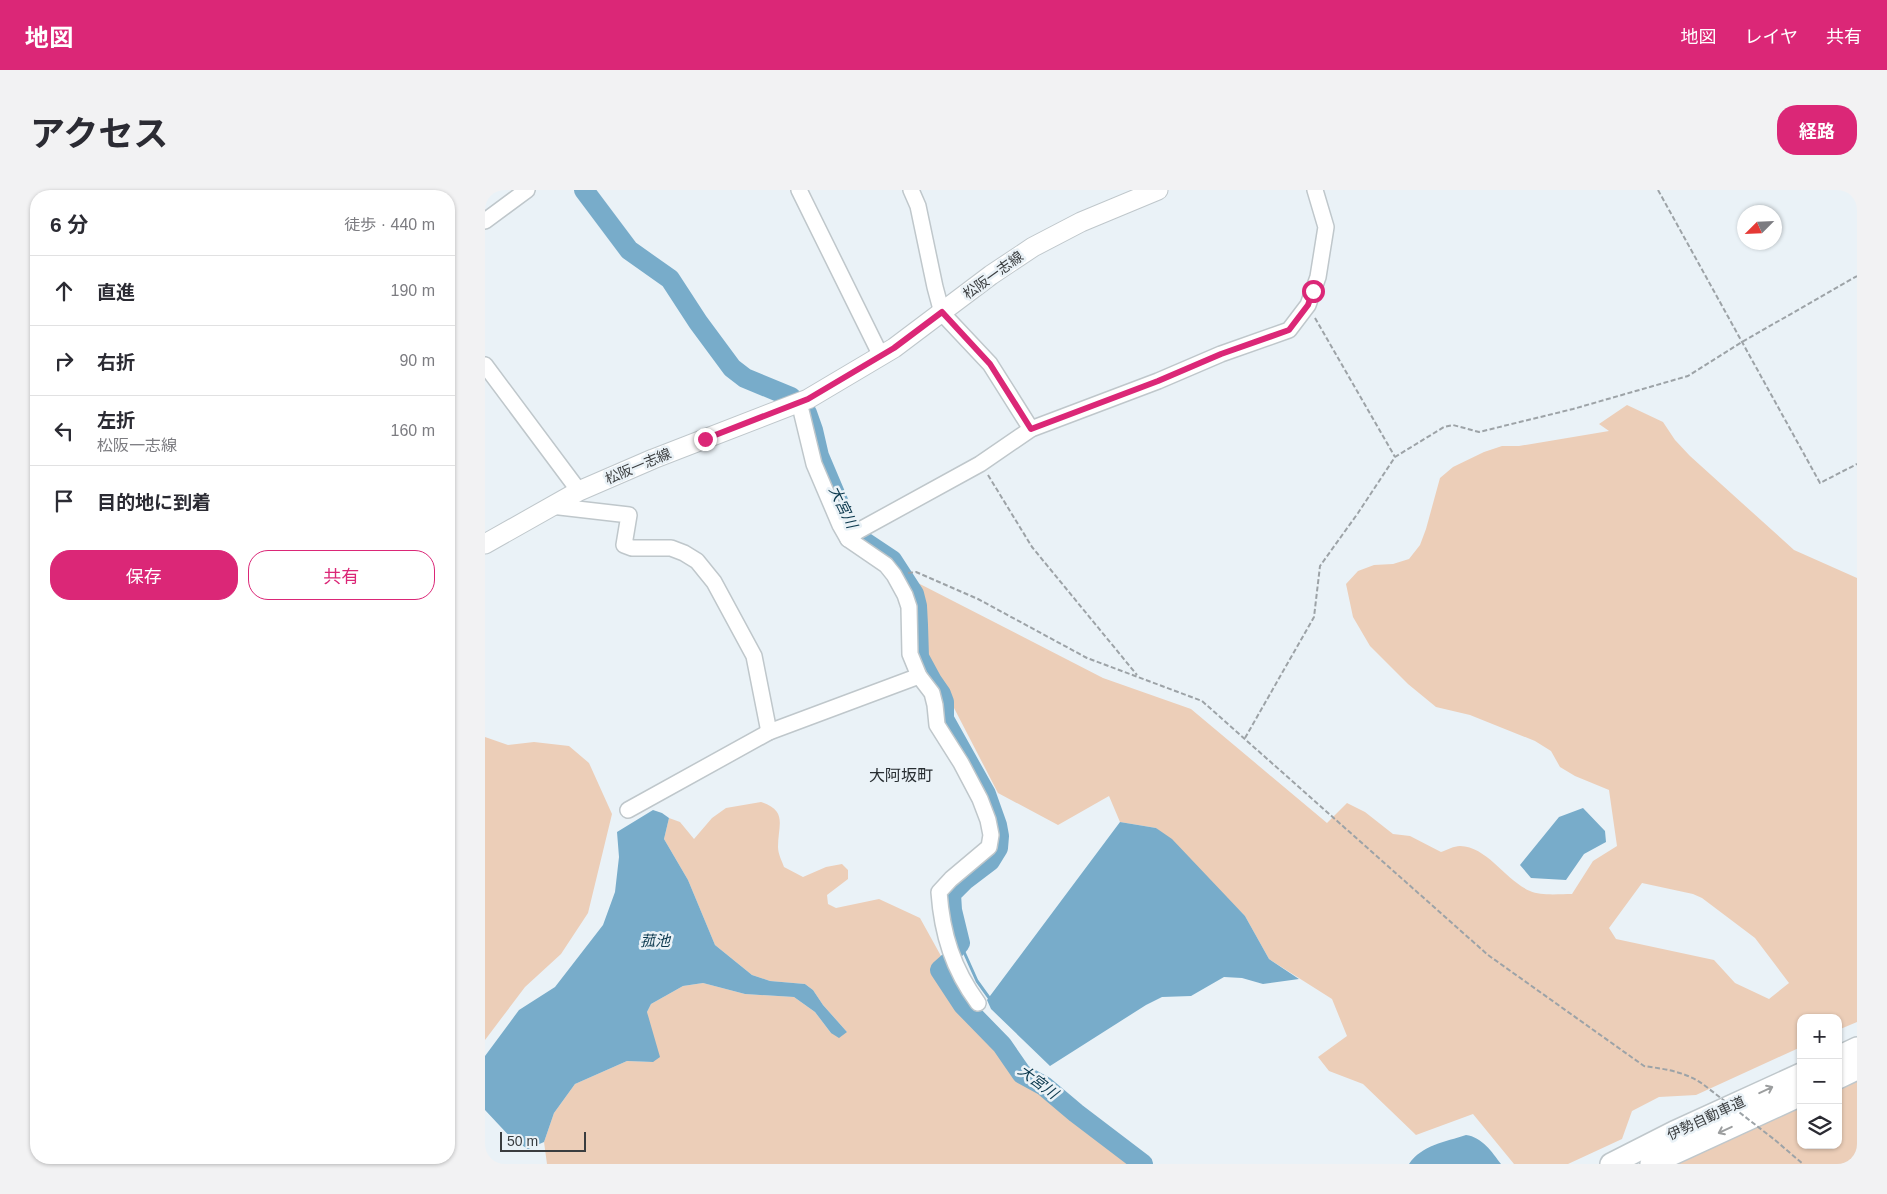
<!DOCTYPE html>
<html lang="ja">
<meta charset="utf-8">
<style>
:root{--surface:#fff;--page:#f2f2f3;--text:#2b2b33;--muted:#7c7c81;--line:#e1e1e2;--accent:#db2777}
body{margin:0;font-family:Helvetica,"Noto Sans JP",sans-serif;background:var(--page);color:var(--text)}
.controls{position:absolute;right:15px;bottom:15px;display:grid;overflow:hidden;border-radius:10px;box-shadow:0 1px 4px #0004}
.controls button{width:45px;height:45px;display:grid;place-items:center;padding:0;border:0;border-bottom:1px solid var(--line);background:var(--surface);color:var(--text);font:25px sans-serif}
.compass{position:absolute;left:1252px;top:15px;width:45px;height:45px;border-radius:50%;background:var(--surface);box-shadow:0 1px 4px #0004;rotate:246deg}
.scale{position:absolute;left:15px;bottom:12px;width:86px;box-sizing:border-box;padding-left:5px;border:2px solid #3a3d3f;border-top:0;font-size:14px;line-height:18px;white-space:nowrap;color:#3a3d3f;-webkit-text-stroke:4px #eaf2f7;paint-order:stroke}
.stop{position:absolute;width:15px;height:15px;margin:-11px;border:4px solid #db2777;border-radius:50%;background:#fff}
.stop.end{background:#db2777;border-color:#fff;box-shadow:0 1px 5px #0008}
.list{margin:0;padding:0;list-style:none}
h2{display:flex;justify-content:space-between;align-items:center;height:65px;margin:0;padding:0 20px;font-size:21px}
h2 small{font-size:16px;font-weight:400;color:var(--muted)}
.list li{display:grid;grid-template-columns:32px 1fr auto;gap:15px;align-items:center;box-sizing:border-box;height:70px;padding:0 20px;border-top:1px solid var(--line)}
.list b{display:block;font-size:19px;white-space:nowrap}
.list p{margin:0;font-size:16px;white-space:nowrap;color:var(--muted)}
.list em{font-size:16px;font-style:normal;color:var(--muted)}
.actions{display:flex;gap:10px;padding:15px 20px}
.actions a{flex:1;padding:11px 0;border:1px solid var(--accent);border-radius:20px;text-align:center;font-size:18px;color:var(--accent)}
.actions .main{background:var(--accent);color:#fff}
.icon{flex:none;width:28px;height:28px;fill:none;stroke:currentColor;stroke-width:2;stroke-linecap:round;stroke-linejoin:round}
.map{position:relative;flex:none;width:1372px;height:974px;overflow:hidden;border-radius:20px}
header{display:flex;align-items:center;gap:30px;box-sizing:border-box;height:70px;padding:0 25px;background:var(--accent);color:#fff}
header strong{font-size:24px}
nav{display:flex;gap:28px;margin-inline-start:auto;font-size:18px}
.intro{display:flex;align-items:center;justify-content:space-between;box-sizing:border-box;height:120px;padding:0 30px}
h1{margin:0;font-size:35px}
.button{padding:12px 22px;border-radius:20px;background:var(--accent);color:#fff;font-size:18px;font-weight:700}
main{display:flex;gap:30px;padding:0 30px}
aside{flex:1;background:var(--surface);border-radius:20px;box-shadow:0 1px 4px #0004}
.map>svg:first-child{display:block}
.green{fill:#ecceb8;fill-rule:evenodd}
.water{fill:#78acca}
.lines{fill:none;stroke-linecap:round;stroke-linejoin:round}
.stream{stroke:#78acca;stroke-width:3}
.river{stroke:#78acca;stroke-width:20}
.minor-casing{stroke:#bfc7cb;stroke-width:18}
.major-casing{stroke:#bfc7cb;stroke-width:21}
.highway-casing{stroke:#bfc7cb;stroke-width:24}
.path{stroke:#9da3a7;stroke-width:2;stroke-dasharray:5 2.5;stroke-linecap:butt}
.minor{stroke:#fff;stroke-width:15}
.major{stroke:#fff;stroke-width:19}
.highway{stroke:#fff;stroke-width:21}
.path-bridge{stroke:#9da3a7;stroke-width:2;stroke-dasharray:5 2.5;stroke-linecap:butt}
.oneway{stroke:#9c9e9f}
.route{stroke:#db2777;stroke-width:6}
.labels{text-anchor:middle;stroke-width:5;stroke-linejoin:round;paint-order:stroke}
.street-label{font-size:14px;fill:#3a3d3f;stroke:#eaf2f7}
.water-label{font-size:15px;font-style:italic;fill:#0b384d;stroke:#eaf2f7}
.quarter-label{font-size:16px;fill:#282e32;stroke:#eaf2f7}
</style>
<header>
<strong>地図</strong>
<nav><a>地図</a><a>レイヤ</a><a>共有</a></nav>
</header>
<div class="intro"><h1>アクセス</h1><a class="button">経路</a></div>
<main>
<aside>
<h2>6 分<small>徒歩 · 440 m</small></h2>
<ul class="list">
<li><svg class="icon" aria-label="ahead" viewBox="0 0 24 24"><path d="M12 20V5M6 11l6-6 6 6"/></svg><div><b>直進</b></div><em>190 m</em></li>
<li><svg class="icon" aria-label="right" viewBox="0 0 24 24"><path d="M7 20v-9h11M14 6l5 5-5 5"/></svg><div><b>右折</b></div><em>90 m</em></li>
<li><svg class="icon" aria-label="left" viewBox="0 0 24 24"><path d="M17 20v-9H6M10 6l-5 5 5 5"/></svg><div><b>左折</b><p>松阪一志線</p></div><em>160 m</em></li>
<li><svg class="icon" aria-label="arrive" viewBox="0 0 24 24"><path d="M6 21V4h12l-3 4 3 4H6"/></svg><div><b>目的地に到着</b></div></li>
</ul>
<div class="actions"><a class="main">保存</a><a>共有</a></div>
</aside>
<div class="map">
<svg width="1372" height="974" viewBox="0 0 1372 974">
<rect width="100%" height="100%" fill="#eaf2f7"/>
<g class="green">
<path d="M1142,215l36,17 12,18 15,16 104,94 63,28v444l-19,8v-12h-37v29l-105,48 -37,2 -27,14 -10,28 -54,25h-54l-41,-50 -57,21 -53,-51 -34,-13 -11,-14 29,-21 -15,-37 -63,-40 -24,-43 -89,-88 -36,-6 -11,-26 -51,29 -60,-32 -74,-143 -8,-68 187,96 88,31 136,114 20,-20 18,9 28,22 17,2 31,16c6,-2 13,-6 19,-6 28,1 45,34 70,45 11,5 29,3 42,3l21,-33 24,-15 -8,-56 -34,-14 -15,-9 -9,-16 -16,-10 -65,-26 -34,-8 -28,-23 -38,-38 -17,-29 -7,-33 12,-13 16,-6 19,-1 16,-5 11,-14 6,-16 14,-51 13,-11 31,-15 18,-6h17l90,-15 -10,-7zM1157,693l51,11 9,4 53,40 34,45 -20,16 -34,-16 -21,-23 -98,-21 -7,-11z"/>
<polygon points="0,547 23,555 49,552 84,556 104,573 127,624 103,723 76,764 40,797 0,850"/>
<path d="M276,612c27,9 17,23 17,45 0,7 4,14 6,20l19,10 23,-10 16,-3 6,6v9l-21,16 1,9 8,4 43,-9 41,19 47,85 22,35 29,36 36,32 87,58h-594l-3,-22 10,-29 21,-29 52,-23 26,1 -6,-50 4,-8 32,-18 20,-3 42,11 49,3 21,15 16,21 16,-1 -24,-27 -10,-15 -8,-6 -35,-3 -18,-6 -37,-30 -27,-65 -24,-41 5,-21 11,4 14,17 18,-21 14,-10z"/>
<polygon points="1372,888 1372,974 1187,974 1316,914 1316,955 1353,955 1353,897"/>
</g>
<g class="water">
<polygon points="1098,618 1120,641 1121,652 1099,664 1081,690 1046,688 1035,675 1074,627"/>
<polygon points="168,620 177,623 184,628 179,649 203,690 230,755 267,785 285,791 320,794 328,800 338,815 362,842 354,848 346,843 330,822 309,807 260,804 218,793 198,796 166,814 162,822 175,867 168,872 142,871 90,894 69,923 59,952 43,959 27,949 0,920 0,866 34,820 70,797 118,735 130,702 134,667 132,642"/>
<polygon points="635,632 671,638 687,649 760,726 784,769 814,789 778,794 757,788 739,787 706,806 677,807 661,815 565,876 506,819 502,810"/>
<path d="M981,945c16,2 26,17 35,29h-92c13,-19 36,-22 57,-29z"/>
</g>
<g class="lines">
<polyline class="stream" points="475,753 492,791 505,809"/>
<g class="river">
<polyline points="99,0 144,60 185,89 213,132 247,178 260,188 306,207 322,223 328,240 334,266 365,339 380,352 407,370 429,404 432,416 433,435 434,467 447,491 456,504 459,512 459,529 501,604 512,635 514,646 513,658 505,671 480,690 466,704 467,720 475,753 470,759"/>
<polyline points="464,772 455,780 478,815 517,855 537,884 559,896 591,923 658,974"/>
</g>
<g class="minor-casing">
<g id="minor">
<polyline points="314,0 396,166"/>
<polyline points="426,0 433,16 450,97 457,123 505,174 546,239"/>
<polyline points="0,31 42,0"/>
<polyline points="0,175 94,301"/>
<path d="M314,212l15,62 26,61 8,14 38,26 8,10 11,20 4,12 1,47 9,22 13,17 3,12 2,20 24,38 19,36 8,21 3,15 -2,12 -38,32 -12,13c3,42 14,77 39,111"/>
<polyline points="66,316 144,325 139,355 147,358 186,358 199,363 212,371 229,392 269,466 284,542"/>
<polyline points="363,349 373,341 495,274 546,239 673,191 736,164 804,140 823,115 833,87 841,37 830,0"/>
<polyline points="143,620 284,542 434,486"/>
</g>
</g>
<g class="major-casing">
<polyline id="major" points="0,354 94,301 168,269 323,209 409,158 506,85 548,57 596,32 673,0"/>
</g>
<g class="highway-casing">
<g id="highway">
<polyline points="1353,867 1372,858"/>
<polyline points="1353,888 1372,879"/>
<polyline points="1126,974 1189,942 1316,884"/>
<polyline points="1166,974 1316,905"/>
</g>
</g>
<g class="path">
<polyline points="1173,0 1335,293 1372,274"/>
<polyline points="830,128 910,267"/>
<polyline points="503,285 547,357 652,485"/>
<path d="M423,383l8,-1 62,27 109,59 115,43 286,254 156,111c21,3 43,6 60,19"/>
<polyline points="760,548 829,427 835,376 873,323 910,267 959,237 968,235 994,242 1088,219 1203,186 1257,152 1372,86"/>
<polyline points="1290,950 1318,974"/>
</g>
<use href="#minor" class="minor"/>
<use href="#major" class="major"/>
<use href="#highway" class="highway"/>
<polyline class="path-bridge" points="1219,895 1290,950"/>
</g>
<defs><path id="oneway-shaft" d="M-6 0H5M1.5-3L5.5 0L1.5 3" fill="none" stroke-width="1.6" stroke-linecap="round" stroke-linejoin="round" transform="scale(1.25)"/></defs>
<g class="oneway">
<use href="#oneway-shaft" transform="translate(1281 900) rotate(-25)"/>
<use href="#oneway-shaft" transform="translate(1240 940) rotate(155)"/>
</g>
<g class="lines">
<polyline class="route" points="220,249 323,209 409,158 457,122 505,174 546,239 673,191 736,164 804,140 823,115 828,101"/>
</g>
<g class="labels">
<g class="street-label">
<text transform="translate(508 85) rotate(-36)" y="5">松阪一志線</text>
<text transform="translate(153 276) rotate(-23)" y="5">松阪一志線</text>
<text transform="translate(1221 928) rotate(-25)" y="5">伊勢自動車道</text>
</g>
<g class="water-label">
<text transform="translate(358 317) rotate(64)" y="5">大宮川</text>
<text x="170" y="756">菰池</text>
<text transform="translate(553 892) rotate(37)" y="5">大宮川</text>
</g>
<g class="quarter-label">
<text x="416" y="591">大阿坂町</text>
</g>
</g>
</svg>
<div class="controls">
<button>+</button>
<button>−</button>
<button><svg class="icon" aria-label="layers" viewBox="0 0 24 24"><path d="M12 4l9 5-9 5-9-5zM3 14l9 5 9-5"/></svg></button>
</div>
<svg class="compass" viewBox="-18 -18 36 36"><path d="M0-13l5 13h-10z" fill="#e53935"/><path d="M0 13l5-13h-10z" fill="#7c7c81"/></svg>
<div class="scale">50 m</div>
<div class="stop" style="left:828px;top:101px"></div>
<div class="stop end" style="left:220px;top:249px"></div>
</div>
</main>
